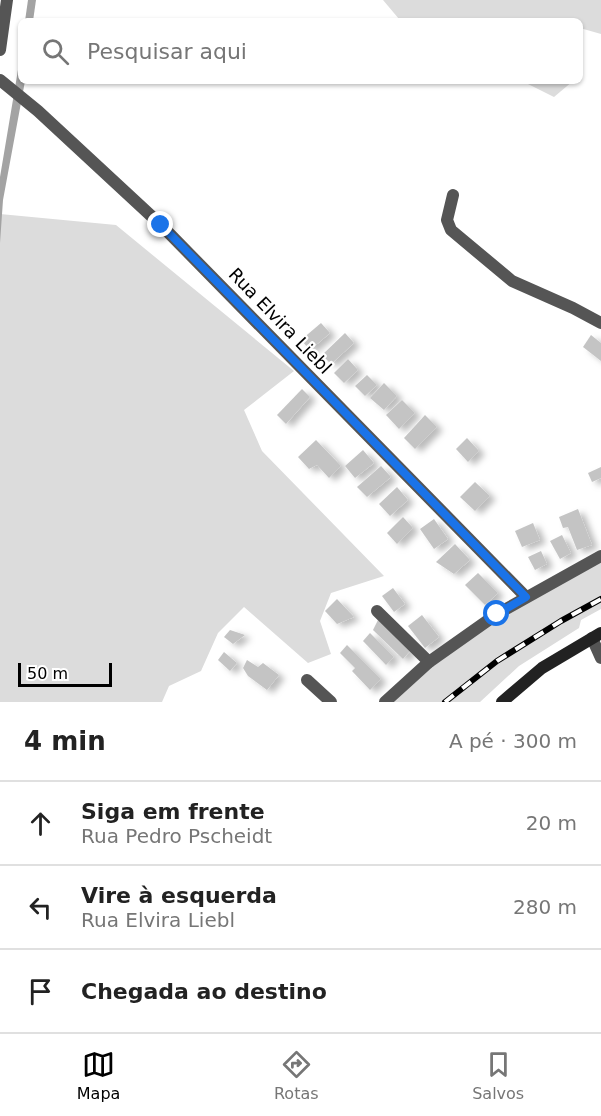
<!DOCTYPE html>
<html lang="pt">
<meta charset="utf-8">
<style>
:root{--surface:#fff;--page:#f6f6f6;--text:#222;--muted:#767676;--line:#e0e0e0;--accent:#000}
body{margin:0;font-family:"DejaVu Sans",sans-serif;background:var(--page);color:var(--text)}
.scale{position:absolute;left:18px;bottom:15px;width:94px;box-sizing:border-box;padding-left:6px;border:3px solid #000;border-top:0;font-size:16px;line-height:21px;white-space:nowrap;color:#000;-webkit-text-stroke:4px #fff;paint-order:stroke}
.stop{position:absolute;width:18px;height:18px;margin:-14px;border:4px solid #1a73e8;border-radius:50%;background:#fff}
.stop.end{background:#1a73e8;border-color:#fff;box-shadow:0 2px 6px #0008}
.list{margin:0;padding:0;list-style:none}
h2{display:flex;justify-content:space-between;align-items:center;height:78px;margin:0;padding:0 24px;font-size:26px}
h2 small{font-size:20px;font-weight:400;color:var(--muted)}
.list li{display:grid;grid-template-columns:39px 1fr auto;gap:18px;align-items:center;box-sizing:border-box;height:84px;padding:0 24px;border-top:2px solid var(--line)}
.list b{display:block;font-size:22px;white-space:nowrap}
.list p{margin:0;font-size:20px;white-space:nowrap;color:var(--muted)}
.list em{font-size:20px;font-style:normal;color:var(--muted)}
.icon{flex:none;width:33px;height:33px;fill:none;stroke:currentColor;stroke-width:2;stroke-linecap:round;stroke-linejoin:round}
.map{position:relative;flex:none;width:601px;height:702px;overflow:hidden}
.search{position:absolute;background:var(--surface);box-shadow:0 2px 4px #0004;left:18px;right:18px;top:18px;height:66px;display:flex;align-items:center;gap:15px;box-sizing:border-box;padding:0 21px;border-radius:9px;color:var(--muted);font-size:22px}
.sheet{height:330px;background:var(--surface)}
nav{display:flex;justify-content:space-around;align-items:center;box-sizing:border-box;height:84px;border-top:2px solid var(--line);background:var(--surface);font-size:16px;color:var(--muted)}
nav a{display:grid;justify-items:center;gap:3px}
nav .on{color:var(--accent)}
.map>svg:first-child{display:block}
.green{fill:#dcdcdc}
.water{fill:#a3a3a3}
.building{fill:#c4c4c4;filter:url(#shadow)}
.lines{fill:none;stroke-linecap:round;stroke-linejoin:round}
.street{stroke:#555;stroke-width:12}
.secondary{stroke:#222;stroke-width:12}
.rail-casing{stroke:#000;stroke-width:6}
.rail{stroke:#fff;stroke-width:4;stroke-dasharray:11;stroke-linecap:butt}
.route{stroke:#1a73e8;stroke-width:8}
.labels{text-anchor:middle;stroke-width:4.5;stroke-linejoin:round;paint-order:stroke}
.street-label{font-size:18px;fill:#000;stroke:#fff}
</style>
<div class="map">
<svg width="601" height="702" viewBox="0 0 601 702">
<defs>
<filter id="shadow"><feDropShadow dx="6" dy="3.5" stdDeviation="3" flood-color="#0004"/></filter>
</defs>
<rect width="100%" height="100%" fill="#fff"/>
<g class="green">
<polygon points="383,0 601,0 601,34 580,28 580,21 404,21 399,19"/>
<polygon points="522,81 573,81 554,97"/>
<polygon points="0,214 116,225 294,371 244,410 262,451 384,576 331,593 320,621 331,654 308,663 244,607 218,633 201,671 169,686 162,702 0,702"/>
<polygon points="601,556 601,609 581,620 579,628 519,666 480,702 385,702 429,662"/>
</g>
<g class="water">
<polygon points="28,0 36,0 33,21 25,21"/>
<polygon points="21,52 21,81 25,81 3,200 0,243 0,177"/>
</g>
<g class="building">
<polygon points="321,323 330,333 310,350 301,340"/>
<polygon points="345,333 354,343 331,364 322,355"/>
<polygon points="591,335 601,343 601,361 583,347"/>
<polygon points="348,359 358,370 344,383 334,373"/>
<polygon points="367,375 377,385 365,396 355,386"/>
<polygon points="384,383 397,396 384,410 370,398"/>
<polygon points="302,389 310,397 286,424 277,415"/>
<polygon points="402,400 415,413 399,429 386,415"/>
<polygon points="425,415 437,427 415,449 404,438"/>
<polygon points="467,438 479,451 468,462 456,449"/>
<polygon points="316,440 341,466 329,478 317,465 309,469 298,457"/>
<polygon points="363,450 374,463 355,478 345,466"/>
<polygon points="381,466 391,477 367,497 357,487"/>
<polygon points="601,467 601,478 592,482 588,473"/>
<polygon points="475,482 490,496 475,511 460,497"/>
<polygon points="397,487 408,500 390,516 379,504"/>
<polygon points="578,509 592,545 577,550 568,527 563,528 559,517"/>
<polygon points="403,517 413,528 397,544 387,533"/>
<polygon points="434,519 448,539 434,549 420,529"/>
<polygon points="533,523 540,540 522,547 515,531"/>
<polygon points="562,535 571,553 560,559 550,541"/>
<polygon points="455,544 470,560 454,574 436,562"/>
<polygon points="541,551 547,564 535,570 528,557"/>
<polygon points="478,573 498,593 485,605 465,585"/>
<polygon points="393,588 405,604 394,612 382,596"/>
<polygon points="337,599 354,617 337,624 325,611"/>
<polygon points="422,615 439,637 425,648 408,626"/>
<polygon points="378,620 410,651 403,659 373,630"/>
<polygon points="230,630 245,635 233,644 224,637"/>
<polygon points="370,633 394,657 386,665 363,641"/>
<polygon points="347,645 381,679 370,690 352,671 355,668 340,653"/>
<polygon points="224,652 237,663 230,671 218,660"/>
<polygon points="247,660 258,667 263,663 279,675 267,690 248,676 243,668"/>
</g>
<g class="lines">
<g class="street">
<polyline points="0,50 7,0"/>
<polyline points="0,80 38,111 161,225 526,597"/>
<polyline points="453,195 447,220 451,230 512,281 573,308 601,323"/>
<polyline points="377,611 429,662"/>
<polyline points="592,638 601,658"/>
<polyline points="307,680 331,702"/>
<polyline points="385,702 429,662 497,614 601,556"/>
</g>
<polyline class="secondary" points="502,702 542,668 601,633"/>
<g class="rail-casing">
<polyline id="rail" points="445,702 497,661 561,621 601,599"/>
</g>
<use href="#rail" class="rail"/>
</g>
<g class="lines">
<polyline class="route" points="161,225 526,597 497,614"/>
</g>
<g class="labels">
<g class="street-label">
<text transform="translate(280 321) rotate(46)" y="6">Rua Elvira Liebl</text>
</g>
</g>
</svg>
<div class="scale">50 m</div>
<div class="stop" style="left:497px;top:614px"></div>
<div class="stop end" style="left:161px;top:225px"></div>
<div class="search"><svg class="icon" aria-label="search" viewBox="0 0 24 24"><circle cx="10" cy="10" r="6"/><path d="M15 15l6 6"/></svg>Pesquisar aqui</div>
</div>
<section class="sheet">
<h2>4 min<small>A pé · 300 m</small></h2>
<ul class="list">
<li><svg class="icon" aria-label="ahead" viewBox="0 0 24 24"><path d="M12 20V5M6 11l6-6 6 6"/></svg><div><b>Siga em frente</b><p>Rua Pedro Pscheidt</p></div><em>20 m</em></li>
<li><svg class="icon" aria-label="left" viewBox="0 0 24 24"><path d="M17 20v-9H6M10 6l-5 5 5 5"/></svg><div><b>Vire à esquerda</b><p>Rua Elvira Liebl</p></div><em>280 m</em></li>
<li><svg class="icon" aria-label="arrive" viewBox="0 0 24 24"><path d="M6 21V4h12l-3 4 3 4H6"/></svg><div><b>Chegada ao destino</b></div></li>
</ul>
</section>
<nav>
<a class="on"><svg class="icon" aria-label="map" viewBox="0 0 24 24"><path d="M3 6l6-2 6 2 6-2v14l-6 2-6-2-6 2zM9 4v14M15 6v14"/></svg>Mapa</a>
<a><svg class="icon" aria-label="directions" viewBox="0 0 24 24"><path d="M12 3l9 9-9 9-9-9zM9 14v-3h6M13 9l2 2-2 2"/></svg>Rotas</a>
<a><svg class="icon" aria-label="saved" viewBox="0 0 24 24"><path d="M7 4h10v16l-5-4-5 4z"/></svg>Salvos</a>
</nav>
